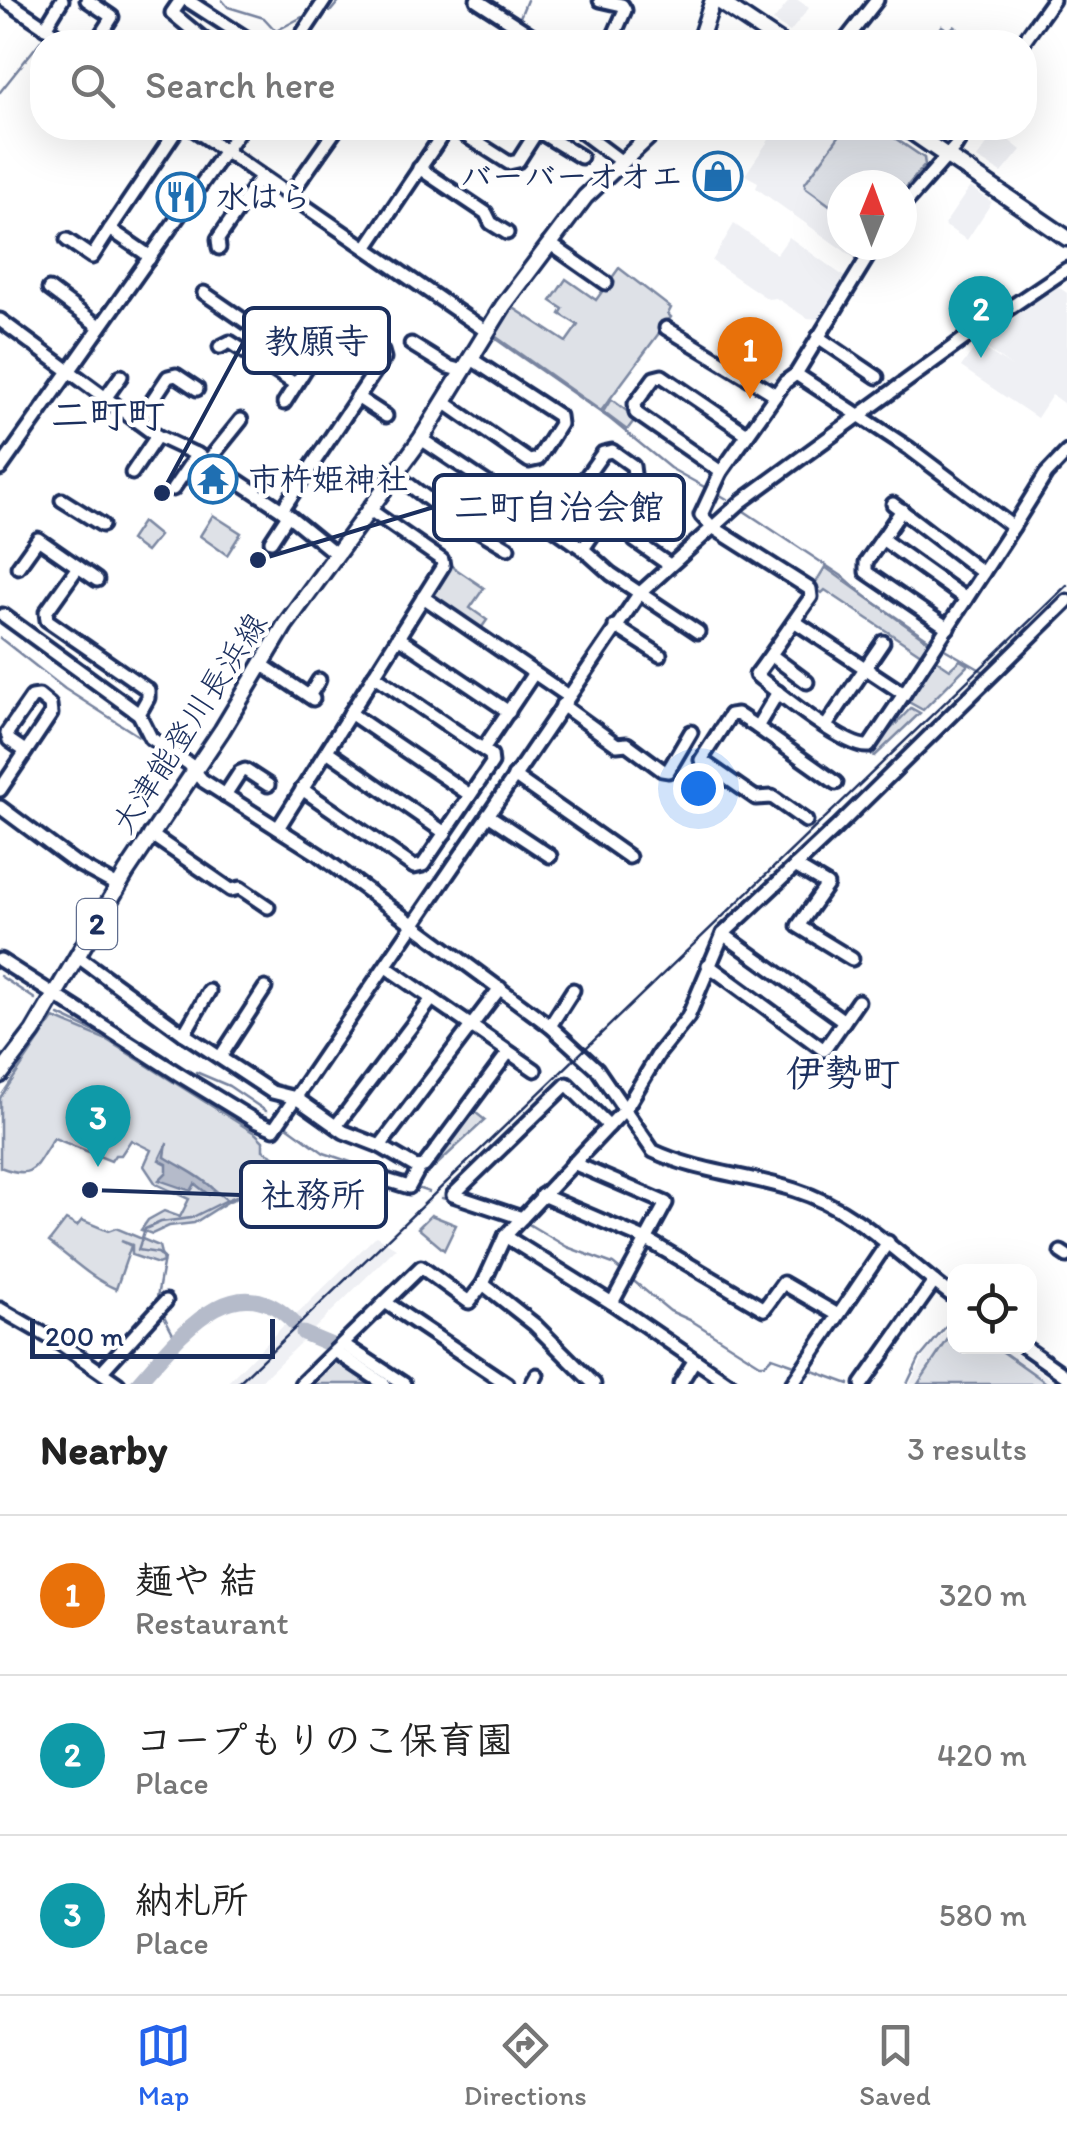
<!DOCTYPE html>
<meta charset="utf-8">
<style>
:root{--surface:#fff;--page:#f6f6f6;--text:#222;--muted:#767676;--line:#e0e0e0;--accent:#2563eb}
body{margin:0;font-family:Itim,"Klee One",sans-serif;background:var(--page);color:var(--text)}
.controls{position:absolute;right:30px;bottom:30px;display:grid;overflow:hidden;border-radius:20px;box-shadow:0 10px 40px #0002}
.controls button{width:90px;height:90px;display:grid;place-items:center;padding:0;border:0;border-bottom:2px solid var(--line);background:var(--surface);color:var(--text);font:50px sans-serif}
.compass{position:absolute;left:827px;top:170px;width:90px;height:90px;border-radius:50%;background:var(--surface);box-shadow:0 10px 40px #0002;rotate:1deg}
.scale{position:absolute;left:30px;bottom:25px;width:245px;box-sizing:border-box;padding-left:10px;border:5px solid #1b2f5e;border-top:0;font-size:28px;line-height:35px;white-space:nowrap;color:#1b2f5e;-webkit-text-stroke:8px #fff;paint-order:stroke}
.you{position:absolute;left:698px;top:788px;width:35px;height:35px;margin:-25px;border:8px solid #fff;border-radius:50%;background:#1a73e8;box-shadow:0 0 0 15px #1a73e833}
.badge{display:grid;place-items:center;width:65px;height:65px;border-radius:50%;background:var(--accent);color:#fff;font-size:32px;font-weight:700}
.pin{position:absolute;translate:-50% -82px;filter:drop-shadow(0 2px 5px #0008)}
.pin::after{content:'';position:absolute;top:52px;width:35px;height:30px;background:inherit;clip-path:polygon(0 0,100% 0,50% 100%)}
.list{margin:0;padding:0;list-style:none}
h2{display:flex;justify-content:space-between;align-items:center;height:130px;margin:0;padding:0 40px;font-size:42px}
h2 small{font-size:32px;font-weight:400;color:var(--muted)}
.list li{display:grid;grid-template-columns:65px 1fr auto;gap:30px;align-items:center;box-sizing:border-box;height:160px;padding:0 40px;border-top:2px solid var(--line)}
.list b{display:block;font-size:38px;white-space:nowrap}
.list p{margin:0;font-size:32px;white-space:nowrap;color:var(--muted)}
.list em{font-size:32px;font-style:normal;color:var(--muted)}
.icon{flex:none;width:55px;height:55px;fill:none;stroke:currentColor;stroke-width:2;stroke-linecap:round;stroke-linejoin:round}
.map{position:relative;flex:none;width:1067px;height:1384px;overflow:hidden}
.search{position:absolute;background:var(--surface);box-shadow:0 10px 40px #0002;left:30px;right:30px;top:30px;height:110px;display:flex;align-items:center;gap:25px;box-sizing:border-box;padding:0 35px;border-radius:40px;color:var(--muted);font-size:38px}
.sheet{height:610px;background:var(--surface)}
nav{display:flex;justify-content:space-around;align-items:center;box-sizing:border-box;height:140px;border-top:2px solid var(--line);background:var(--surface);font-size:28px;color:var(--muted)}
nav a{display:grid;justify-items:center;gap:5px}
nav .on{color:var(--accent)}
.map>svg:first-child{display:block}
.built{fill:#eff0f4}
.green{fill:#dee1e7;stroke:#7c88a2;stroke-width:2.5}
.water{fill:#b5bbca;stroke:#77839f;stroke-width:2.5}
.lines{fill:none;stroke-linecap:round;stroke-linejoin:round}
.stream{stroke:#77839f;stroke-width:2.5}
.river{stroke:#b5bbca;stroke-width:15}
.minor-casing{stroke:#1b2f5e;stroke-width:19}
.major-casing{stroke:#1b2f5e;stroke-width:21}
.minor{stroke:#fff;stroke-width:11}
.major{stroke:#fff;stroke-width:14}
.rail{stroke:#1b2f5e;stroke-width:2.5}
.labels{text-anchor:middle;stroke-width:9;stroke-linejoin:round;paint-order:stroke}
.shield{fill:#fff;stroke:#5f6d8e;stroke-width:2.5}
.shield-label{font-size:30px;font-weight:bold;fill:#1b2f5e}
.poi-label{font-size:32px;font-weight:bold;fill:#1b2f5e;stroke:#fff;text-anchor:start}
.street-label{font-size:32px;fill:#1b2f5e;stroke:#fff}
.quarter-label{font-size:38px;font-weight:bold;fill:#1b2f5e;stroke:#fff}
.leader{fill:none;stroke:#1b2f5e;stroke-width:4}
.callout-dot{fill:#1b2f5e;stroke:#fff;stroke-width:4}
.callout{fill:#fff;stroke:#1b2f5e;stroke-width:4}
.callout-label{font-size:35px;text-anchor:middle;font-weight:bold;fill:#1b2f5e}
</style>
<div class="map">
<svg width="1067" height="1384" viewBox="0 0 1067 1384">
<rect width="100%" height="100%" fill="#fff"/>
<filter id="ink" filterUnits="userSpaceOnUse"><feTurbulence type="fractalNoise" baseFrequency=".01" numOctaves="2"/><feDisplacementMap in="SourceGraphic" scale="20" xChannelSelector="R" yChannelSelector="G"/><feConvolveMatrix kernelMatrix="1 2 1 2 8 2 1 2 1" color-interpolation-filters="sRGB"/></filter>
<g filter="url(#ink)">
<g class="built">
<polygon points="790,0 798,0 809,8 790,32 773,21"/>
<polygon points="777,128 881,128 926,158 927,164 902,194 902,185 842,185 842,245 866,245 857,260 756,188 758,182 745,175"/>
<polygon points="997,131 1021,150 1002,173 977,158"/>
<polygon points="970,187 992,202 967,240 944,225"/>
<polygon points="734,224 777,254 789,237 846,278 819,319 807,318 776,298 768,299 712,261"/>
<polygon points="1057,286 1067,293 1067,406 1052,395 1037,418 961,367 977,344 1012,367 979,343"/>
<polygon points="376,1236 396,1248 310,1333 306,1329 301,1334 304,1339 258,1384 226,1384 283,1326 296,1322 295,1316"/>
<polygon points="954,1323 954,1346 1007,1347 1057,1384 910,1384 926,1352"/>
</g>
<g class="green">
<polygon points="942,26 949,31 954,26 967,35 971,31 988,42 954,42 938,32"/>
<polygon points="845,128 880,128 924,158 925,165 902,192 902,185 842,185 842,214 805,187 805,183"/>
<polygon points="619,268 671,308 668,314 671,317 601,411 492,334 512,307 566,342 578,325 560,314 563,309 551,301 566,279 596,300"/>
<polygon points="611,399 636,418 627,430 603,412"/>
<polygon points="213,515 241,533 227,555 200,536"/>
<polygon points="142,522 159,536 146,552 130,540"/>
<polygon points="450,565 484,588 470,608 487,620 480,630 434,598 433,593"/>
<polygon points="825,567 932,644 924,656 825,590 822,593 813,587"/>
<polygon points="932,657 950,669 960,660 968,665 923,710 905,700"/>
<polygon points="911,708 920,713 875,756 868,753"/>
<path d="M54,1018l53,22 149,94 7,7v9l11,6 1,8 12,5 1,4 -16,12 -43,16 -35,22 -25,3 -17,8 -11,-4 7,-10 16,-9 16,6 9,-18 -33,-15 -12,-18 7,-16 -20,-10 -10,15h-6l-4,6 -57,-23c-20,28 -18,43 -54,29v-69z"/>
<polygon points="471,1109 485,1120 428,1173 431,1163"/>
<polygon points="431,1215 456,1225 444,1250 418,1228"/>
<path d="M66,1220l11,6 5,-6 26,11 8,-3 43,18 4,16 -5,2 -26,-9v-10l-11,-4 10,5 -15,43c-26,-11 -44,-30 -67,-47z"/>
<polygon points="954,1330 954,1346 996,1347 1048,1384 918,1384"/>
<polygon points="332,1358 337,1358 376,1384 305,1384"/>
</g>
<path class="water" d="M167,1143l-2,14c19,12 36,19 51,34l-7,4 -14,-11 -4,7 -32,-11 8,-8v-8l-8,-4z"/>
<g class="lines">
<g class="stream">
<polyline points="222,0 228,7 264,18 276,31 302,17"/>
<polyline points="330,12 340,0"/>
<polyline points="518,22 527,0"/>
<polyline points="0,92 47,33"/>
<polyline points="264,184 294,208 350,244"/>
<polyline points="490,335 610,419 670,468 708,489"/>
<polyline points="715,492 727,499"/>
<polyline points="744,511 845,578 865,596 934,643"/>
<polyline points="0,638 65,689 148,742"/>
<polyline points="941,647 986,673"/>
<polyline points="0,976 35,999"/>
<polyline points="59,1015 108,1038 143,1062"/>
<polyline points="196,1072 229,1086 266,1111"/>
<polyline points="0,1086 33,1044"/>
<polyline points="287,1126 324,1153 377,1171"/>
<polyline points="417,1188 429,1192"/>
<polyline points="216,1191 227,1200 293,1172"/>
<polyline points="442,1198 459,1203"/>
<polyline points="525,1222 567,1247 613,1264 624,1273"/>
<polyline points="630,1278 670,1311 692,1321 760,1364 765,1364 772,1357 800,1367"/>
<polyline points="156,1303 164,1258 158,1253 138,1250 145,1229 161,1222 191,1218 227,1200"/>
<polyline points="164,1316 176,1339"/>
<polyline points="808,1369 849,1384"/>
<polyline points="907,1384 919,1359 954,1317"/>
</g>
<g class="river">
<polyline points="303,1333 334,1346"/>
<path d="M137,1384c39,-43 96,-125 157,-61"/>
</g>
<g class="minor-casing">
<g id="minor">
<polyline points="5,0 67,42"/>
<polyline points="87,0 112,17 96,42"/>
<polyline points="181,0 172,13 207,42"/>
<polyline points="187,0 252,42"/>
<polyline points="477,0 542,42"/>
<polyline points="600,0 622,5 625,10 611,42"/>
<polyline points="45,28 62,0"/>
<polyline points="297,42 325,0"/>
<polyline points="844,42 877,0"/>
<polyline points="1023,42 1053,0"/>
<polyline points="192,128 486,331"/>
<polyline points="454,128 509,163 518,161 534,136 532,128"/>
<polyline points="580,128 583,133 623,163"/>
<polyline points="533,132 543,134 581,157"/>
<polyline points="419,168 486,213 491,223 507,233"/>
<polyline points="289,196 337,128"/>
<polyline points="902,207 955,147 967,128"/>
<polyline points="67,240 92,257 110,229"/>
<polyline points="549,243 606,283"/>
<polyline points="219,248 218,239 261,177"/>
<polyline points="366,248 447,128"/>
<polyline points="149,259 145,253 110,229 178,128"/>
<polyline points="49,289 100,327"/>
<polyline points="204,293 297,357"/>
<polyline points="0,320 157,436 202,457 282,510 336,554"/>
<polyline points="666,328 776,395"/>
<polyline points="818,337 877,377"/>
<polyline points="411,344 448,367 463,371"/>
<polyline points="220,347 230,342 295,384"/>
<polyline points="796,374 910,449 1013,527 1046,474 1067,452"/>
<polyline points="106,397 121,376"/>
<polyline points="357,397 386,416"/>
<polyline points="444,402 529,461 538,459 560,424 559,416 470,358"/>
<polyline points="284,403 308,365"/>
<polyline points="138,422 168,377 176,375 197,389"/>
<polyline points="421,439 535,515 583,549 611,574 698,632"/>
<polyline points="208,461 241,420"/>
<polyline points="0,469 241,128"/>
<polyline points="721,472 636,413 635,404 654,378 662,376 747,434"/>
<polyline points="132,473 157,436"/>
<polyline points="396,475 436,505 508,548"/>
<polyline points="173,489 197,454"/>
<polyline points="62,500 102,525"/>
<polyline points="893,504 983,573"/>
<polyline points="650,509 635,533 635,541 668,564"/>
<polyline points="282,510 384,358 382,351 337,321"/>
<polyline points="902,510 882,539 966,599"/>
<polyline points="551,526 603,453 612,451 633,466 634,474 583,549"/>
<polyline points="882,539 866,562 866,572 948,628"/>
<polyline points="271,541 288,515"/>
<polyline points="18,567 38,539 97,580"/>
<polyline points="78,567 46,612 47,620 148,690 148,698 139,714"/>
<polyline points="423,597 568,696"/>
<path d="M3,615l136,99 12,24 38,26 13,16 116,74 232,172 47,43 56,82c44,21 96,24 142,39 64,20 107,69 159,107"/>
<path d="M794,621l110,73 -35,52c-23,3 -93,-55 -113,-71 19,-25 36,-52 55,-78l-1,-8 -99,-63 -10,-11 20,-43 64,-90 11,-8 79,-129"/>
<polyline points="615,626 660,655"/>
<polyline points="398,637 509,712"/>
<polyline points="771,655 807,682"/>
<polyline points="261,664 313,699"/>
<polyline points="778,692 757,727 737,714 730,715 701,760 750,794 756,798 772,797 806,821"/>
<polyline points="904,694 1013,527"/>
<polyline points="309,696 319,680"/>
<polyline points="562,705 617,745 627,744 662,770 668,771 691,732"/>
<polyline points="350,713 470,795"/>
<polyline points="826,726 883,642"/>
<polyline points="757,727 836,783"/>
<polyline points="483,749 534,673"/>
<polyline points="327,751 445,833"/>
<polyline points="514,776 629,857"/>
<polyline points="302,789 414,867 423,865 492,763 491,755 374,675"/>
<polyline points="0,790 51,714 50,705 39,696 32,697 7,733 9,740 25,751"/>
<polyline points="225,795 240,772 245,770 268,785"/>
<polyline points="0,807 74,862 118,886"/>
<polyline points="488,815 550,856"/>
<polyline points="278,828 443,566 442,560 370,510"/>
<polyline points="150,834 231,890 240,888 268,907"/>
<polyline points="795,866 827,885 798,926 852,959"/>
<polyline points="723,934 844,1021"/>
<polyline points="77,956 184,1034 272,1092 296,1098 344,1132 380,1146 416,1167 424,1166 508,1053"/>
<polyline points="0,960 180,1075 257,1122 274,1129 639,594 742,501 968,336 1067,269"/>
<polyline points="708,965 824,1050 858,1001"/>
<polyline points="386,967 535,1070"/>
<polyline points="550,1026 573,990"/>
<polyline points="184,1034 209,991"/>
<polyline points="221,1056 265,988"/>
<polyline points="336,1126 432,999"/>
<polyline points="380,1146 500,988"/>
<polyline points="573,1163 666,1203 612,1303"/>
<polyline points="373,1176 409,1187 420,1167"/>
<polyline points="542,1195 649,1241 764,1309 783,1283 838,1315"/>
<polyline points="522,1218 453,1195 567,1084 609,1126"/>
<polyline points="505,1236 612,1303 730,1384"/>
<polyline points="1061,1252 1067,1256"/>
<polyline points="483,1284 535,1325 594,1384"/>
<polyline points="385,1302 507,1384"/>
<polyline points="0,1309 61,1344 118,1384"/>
<polyline points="343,1344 404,1384"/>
<polyline points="1023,1346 1067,1377"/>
<polyline points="335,1351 384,1384"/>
<polyline points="102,1371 166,1301"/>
<polyline points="301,1384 421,1267 469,1302 483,1284 505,1236 626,1108 659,1053 688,1017 723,934 837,827 1067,601"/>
<polyline points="532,1384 537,1375"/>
<polyline points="680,1384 694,1361"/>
<polyline points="792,1384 888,1242"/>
<polyline points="862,1384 934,1282"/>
</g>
</g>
<g class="major-casing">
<g id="major">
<polyline points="717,0 780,42"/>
<polyline points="699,42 713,0"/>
<polyline points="906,128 1067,238"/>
<polyline points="0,1075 33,1032 126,873 222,730 285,625 421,439 503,306 585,197 658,128"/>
</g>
</g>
<use href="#minor" class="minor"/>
<use href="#major" class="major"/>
<polyline class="rail" points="237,1384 1067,585"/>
</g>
</g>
<defs>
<g id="shop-ring" transform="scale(2.5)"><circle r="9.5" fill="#fff" stroke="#1f6fb2" stroke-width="1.5"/><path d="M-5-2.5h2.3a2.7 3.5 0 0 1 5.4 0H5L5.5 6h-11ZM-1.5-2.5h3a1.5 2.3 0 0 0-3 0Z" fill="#1f6fb2"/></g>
<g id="restaurant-ring" transform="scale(2.5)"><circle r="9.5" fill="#fff" stroke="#1f6fb2" stroke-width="1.5"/><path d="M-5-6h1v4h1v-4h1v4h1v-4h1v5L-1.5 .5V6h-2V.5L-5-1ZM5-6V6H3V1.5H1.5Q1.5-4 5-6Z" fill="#1f6fb2"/></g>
<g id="temple-ring" transform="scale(2.5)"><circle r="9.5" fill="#fff" stroke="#1f6fb2" stroke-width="1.5"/><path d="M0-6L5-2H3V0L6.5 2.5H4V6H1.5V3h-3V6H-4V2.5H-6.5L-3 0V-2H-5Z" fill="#1f6fb2"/></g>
</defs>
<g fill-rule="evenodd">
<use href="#shop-ring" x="718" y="176"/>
<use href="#restaurant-ring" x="181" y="197"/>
<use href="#temple-ring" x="213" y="479"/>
</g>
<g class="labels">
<rect class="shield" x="77" y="899" width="40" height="50" rx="8"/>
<g class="shield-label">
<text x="97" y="934">2</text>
</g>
<g class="poi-label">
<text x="683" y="187" text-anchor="end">バーバーオオエ</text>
<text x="216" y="208">水はら</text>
<text x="248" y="490">市杵姫神社</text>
</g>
<g class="street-label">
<text transform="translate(189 723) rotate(-57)" y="11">大津能登川長浜線</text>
</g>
<g class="quarter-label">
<text x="108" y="428">二町町</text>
<text x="843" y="1086">伊勢町</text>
</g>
</g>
<path class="leader" d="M162 493L244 341M258 560L434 507M90 1190L241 1195"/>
<g class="callout-dot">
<circle cx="162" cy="493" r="10"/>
<circle cx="258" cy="560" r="10"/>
<circle cx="90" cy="1190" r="10"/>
</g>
<g class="callout">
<rect x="244" y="308" width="145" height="65" rx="10"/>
<rect x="434" y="475" width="250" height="65" rx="10"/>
<rect x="241" y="1162" width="145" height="65" rx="10"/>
</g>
<g class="callout-label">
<text x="317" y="353">教願寺</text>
<text x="559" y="519">二町自治会館</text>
<text x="313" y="1207">社務所</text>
</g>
</svg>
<div class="controls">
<button><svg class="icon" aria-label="locate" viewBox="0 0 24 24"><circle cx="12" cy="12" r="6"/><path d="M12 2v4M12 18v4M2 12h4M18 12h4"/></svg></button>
</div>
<svg class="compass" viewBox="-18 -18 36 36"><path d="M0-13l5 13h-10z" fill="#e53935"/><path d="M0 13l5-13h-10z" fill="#767676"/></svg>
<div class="scale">200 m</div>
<div class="you"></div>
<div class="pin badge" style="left:750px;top:399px;background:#e8710a">1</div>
<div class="pin badge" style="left:981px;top:358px;background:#0f9aa8">2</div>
<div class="pin badge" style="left:98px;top:1167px;background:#0f9aa8">3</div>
<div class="search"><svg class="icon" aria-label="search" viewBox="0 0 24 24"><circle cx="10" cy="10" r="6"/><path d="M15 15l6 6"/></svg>Search here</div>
</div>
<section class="sheet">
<h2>Nearby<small>3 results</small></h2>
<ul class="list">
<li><span class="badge" style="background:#e8710a">1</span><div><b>麺や 結</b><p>Restaurant</p></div><em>320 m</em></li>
<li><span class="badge" style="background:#0f9aa8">2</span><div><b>コープもりのこ保育園</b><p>Place</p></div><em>420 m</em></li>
<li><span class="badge" style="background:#0f9aa8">3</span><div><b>納札所</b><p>Place</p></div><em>580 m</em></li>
</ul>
</section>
<nav>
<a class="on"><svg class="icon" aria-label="map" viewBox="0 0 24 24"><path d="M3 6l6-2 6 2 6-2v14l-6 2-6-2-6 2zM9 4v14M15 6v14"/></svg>Map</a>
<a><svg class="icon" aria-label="directions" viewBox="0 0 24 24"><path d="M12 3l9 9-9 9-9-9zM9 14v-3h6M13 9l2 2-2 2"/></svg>Directions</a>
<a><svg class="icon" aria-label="saved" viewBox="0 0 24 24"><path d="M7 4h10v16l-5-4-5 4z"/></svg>Saved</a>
</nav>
